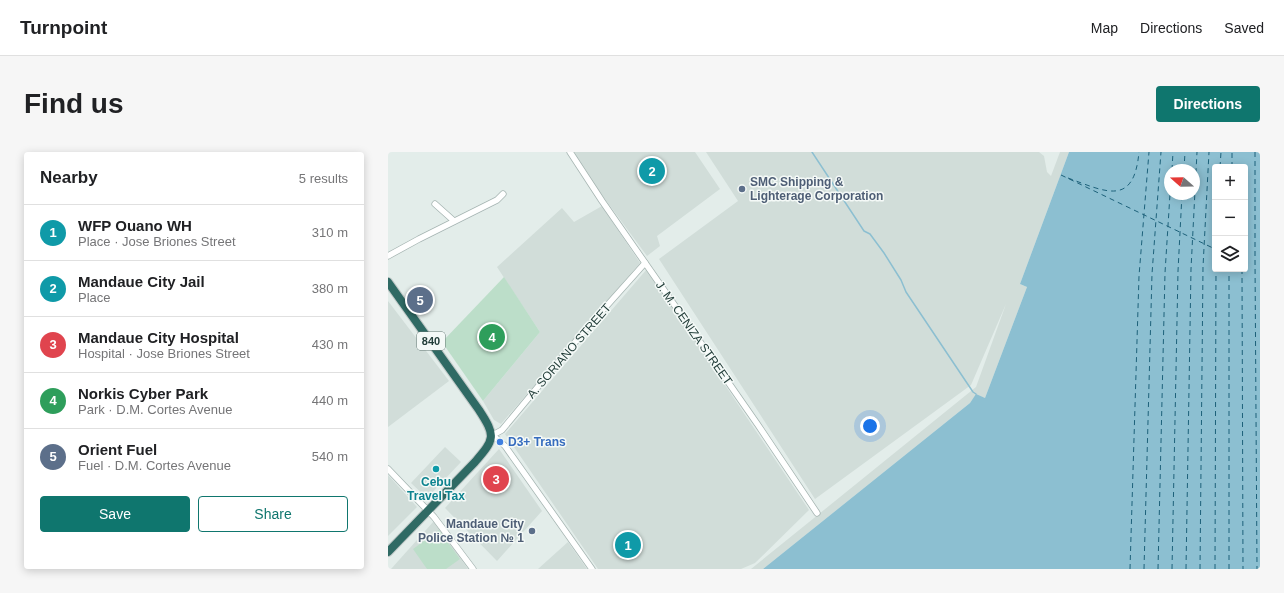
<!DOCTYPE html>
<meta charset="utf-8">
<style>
:root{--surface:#fff;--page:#f6f6f6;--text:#202124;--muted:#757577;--line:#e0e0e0;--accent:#0f766e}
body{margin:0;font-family:Helvetica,sans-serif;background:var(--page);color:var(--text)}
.controls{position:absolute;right:12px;top:12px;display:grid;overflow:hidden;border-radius:4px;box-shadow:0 2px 10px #0003}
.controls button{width:36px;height:36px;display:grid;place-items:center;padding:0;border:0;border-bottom:1px solid var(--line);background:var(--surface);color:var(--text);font:20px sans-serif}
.compass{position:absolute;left:776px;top:12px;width:36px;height:36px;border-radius:50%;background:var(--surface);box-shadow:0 2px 10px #0003;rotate:290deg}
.you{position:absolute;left:482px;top:274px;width:14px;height:14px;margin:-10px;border:3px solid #fff;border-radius:50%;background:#1a73e8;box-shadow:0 0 0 6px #1a73e833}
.badge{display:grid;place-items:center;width:26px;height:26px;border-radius:50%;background:var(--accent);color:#fff;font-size:13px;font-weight:700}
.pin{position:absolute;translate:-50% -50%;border:2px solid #fff;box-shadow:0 1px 4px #0006}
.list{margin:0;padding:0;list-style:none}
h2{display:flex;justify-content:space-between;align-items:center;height:52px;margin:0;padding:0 16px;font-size:17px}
h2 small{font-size:13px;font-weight:400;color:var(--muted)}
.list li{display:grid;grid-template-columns:26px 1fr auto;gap:12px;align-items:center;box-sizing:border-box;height:56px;padding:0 16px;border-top:1px solid var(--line)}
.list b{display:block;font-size:15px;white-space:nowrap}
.list p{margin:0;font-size:13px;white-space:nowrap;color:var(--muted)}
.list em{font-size:13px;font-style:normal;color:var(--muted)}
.actions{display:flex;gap:8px;padding:12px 16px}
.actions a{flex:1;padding:9px 0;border:1px solid var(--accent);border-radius:4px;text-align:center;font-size:14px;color:var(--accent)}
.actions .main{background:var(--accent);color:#fff}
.icon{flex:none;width:22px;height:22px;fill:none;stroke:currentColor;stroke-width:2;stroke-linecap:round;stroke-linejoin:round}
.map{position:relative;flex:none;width:872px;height:417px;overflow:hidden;border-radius:4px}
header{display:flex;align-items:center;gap:24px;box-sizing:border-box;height:56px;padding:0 20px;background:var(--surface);border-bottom:1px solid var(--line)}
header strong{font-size:19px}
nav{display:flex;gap:22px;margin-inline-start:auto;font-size:14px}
.intro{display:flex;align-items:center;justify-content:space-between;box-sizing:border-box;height:96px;padding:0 24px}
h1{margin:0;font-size:28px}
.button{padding:10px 18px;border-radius:4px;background:var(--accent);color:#fff;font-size:14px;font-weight:700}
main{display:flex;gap:24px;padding:0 24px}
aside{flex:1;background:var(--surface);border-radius:4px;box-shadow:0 2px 10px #0003}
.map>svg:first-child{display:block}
.built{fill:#d1ddd9}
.green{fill:#bcdec9}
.water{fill:#8cbfd1;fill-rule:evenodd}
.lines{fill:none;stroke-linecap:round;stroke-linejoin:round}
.stream{stroke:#8cbfd1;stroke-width:1.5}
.ferry{stroke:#1d617a;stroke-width:1;stroke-dasharray:5 4;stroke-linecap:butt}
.minor-casing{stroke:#a6b5b2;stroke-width:7}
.highway-casing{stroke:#c1c9c8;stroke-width:10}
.minor{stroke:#fff;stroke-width:5.5}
.highway{stroke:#2f6a64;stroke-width:8}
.service-dot{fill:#5c6f8a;stroke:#f4f9f7;stroke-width:1.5}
.shop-dot{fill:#3f7fe0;stroke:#f4f9f7;stroke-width:1.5}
.culture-dot{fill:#0f9aa8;stroke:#f4f9f7;stroke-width:1.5}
.labels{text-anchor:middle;stroke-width:3;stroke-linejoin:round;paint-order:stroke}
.shield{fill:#f4f9f7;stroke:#627673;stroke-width:1}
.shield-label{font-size:11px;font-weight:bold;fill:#233e3a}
.service-label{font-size:12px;font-weight:bold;fill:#4e5e75;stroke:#f4f9f7;text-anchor:start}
.street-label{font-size:12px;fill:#233e3a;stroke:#f4f9f7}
.shop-label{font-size:12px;font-weight:bold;fill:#366cbe;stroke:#f4f9f7;text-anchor:start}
.culture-label{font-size:12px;font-weight:bold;fill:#0d838f;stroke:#f4f9f7}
</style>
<header>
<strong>Turnpoint</strong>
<nav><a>Map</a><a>Directions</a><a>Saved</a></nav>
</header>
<div class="intro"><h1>Find us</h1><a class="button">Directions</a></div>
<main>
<aside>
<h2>Nearby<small>5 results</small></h2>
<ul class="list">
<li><span class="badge" style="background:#0f9aa8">1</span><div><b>WFP Ouano WH</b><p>Place · Jose Briones Street</p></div><em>310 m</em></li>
<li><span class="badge" style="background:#0f9aa8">2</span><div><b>Mandaue City Jail</b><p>Place</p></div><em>380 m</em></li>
<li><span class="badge" style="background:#e0444e">3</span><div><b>Mandaue City Hospital</b><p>Hospital · Jose Briones Street</p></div><em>430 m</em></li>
<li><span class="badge" style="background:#2e9e5b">4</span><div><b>Norkis Cyber Park</b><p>Park · D.M. Cortes Avenue</p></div><em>440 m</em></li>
<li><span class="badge" style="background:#5c6f8a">5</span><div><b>Orient Fuel</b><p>Fuel · D.M. Cortes Avenue</p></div><em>540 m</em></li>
</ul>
<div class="actions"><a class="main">Save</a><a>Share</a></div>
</aside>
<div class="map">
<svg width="872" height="417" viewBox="0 0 872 417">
<rect width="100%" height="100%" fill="#e3edea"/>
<g class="built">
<polygon points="185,0 307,0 332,37 269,84 272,94 259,104 208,35"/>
<polygon points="318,0 651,0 656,4 659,20 663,24 672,0 681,0 632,132 639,135 597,246 588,243 582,251 375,417 363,417 588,235 618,152 583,233 427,347 271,107 350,49"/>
<polygon points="214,54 252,111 113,272 106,268 95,249 152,180 109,115 174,56 186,70"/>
<polygon points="259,117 421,358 367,411 353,417 210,417 117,282"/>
<polygon points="29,136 41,151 32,158 20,143"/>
<polygon points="0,149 61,229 0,275"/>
<polygon points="57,295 73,310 39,346 23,331"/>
<polygon points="111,297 154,359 109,409 57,356"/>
<polygon points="0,323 29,355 0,384"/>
<polygon points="46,369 80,417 3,417"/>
<polygon points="180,390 199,417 150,417"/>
</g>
<g class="green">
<polygon points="116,125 152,180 95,249 54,190"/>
<polygon points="51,378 72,407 58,417 39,417 25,397"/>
</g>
<path class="water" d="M681,0h191v417h-497l207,-166 6,-9 9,4 42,-111 -7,-3zM827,15h30v102h-30zM782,18h24v24h-24z"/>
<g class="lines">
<polyline class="stream" points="424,0 476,79 482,82 496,101 513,128 518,140 585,240 588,242"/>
<g class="ferry">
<polyline points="867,0 867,107 869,417"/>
<polyline points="832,15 833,0"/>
<polyline points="844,15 844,0"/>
<polyline points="784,18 785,0"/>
<polyline points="796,18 797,0"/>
<polyline points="673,23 827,97"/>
<path d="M680,26c38,14 66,29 71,-26"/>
<polyline points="854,117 855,417"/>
<polyline points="742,417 751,124 761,0"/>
<polyline points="756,417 764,122 773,0"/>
<polyline points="770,417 777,121 782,42"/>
<polyline points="784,417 790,119 794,42"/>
<polyline points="798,417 803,117 809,0"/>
<polyline points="812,417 815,115 821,0"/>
<polyline points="827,417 828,117"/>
<polyline points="841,417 841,117"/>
</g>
<g class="minor-casing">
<g id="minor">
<polyline points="182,0 214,49 370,273 429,361"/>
<polyline points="47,52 66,69"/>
<polyline points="0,104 31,87 109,48 115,42"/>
<polyline points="103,284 114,278 198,177 257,111"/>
<polyline points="103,284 108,286 117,294 204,417"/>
<polyline points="0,317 46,365 85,417"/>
</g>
</g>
<g class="highway-casing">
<path id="highway" d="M0,130l91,128c17,26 16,29 -4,52l-87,90"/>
</g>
<use href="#minor" class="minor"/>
<use href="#highway" class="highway"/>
</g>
<g class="service-dot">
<circle cx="354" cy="37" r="4"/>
<circle cx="144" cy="379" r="4"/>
</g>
<circle class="shop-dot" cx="112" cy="290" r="4"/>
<circle class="culture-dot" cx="48" cy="317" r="4"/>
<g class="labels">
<rect class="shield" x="29" y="180" width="28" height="18" rx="3"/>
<g class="shield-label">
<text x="43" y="193">840</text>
</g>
<g class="service-label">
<text x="362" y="34">SMC Shipping &amp;<tspan x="362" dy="14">Lighterage Corporation</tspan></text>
<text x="136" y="376" text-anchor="end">Mandaue City<tspan x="136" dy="14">Police Station № 1</tspan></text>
</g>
<g class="street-label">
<text transform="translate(306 181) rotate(55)" y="4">J. M. CENIZA STREET</text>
<text transform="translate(181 199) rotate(-49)" y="4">A. SORIANO STREET</text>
</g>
<g class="shop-label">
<text x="120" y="294">D3+ Trans</text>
</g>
<g class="culture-label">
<text x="48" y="334">Cebu<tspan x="48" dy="14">Travel Tax</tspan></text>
</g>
</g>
</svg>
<div class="controls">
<button>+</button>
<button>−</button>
<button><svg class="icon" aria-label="layers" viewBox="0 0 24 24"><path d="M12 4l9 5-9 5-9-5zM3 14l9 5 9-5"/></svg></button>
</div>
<svg class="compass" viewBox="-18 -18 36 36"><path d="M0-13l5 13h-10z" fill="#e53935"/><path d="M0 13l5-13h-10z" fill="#757577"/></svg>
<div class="you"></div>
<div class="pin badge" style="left:240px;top:393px;background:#0f9aa8">1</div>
<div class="pin badge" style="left:264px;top:19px;background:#0f9aa8">2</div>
<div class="pin badge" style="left:108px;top:327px;background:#e0444e">3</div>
<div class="pin badge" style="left:104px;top:185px;background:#2e9e5b">4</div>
<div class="pin badge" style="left:32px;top:148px;background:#5c6f8a">5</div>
</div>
</main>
